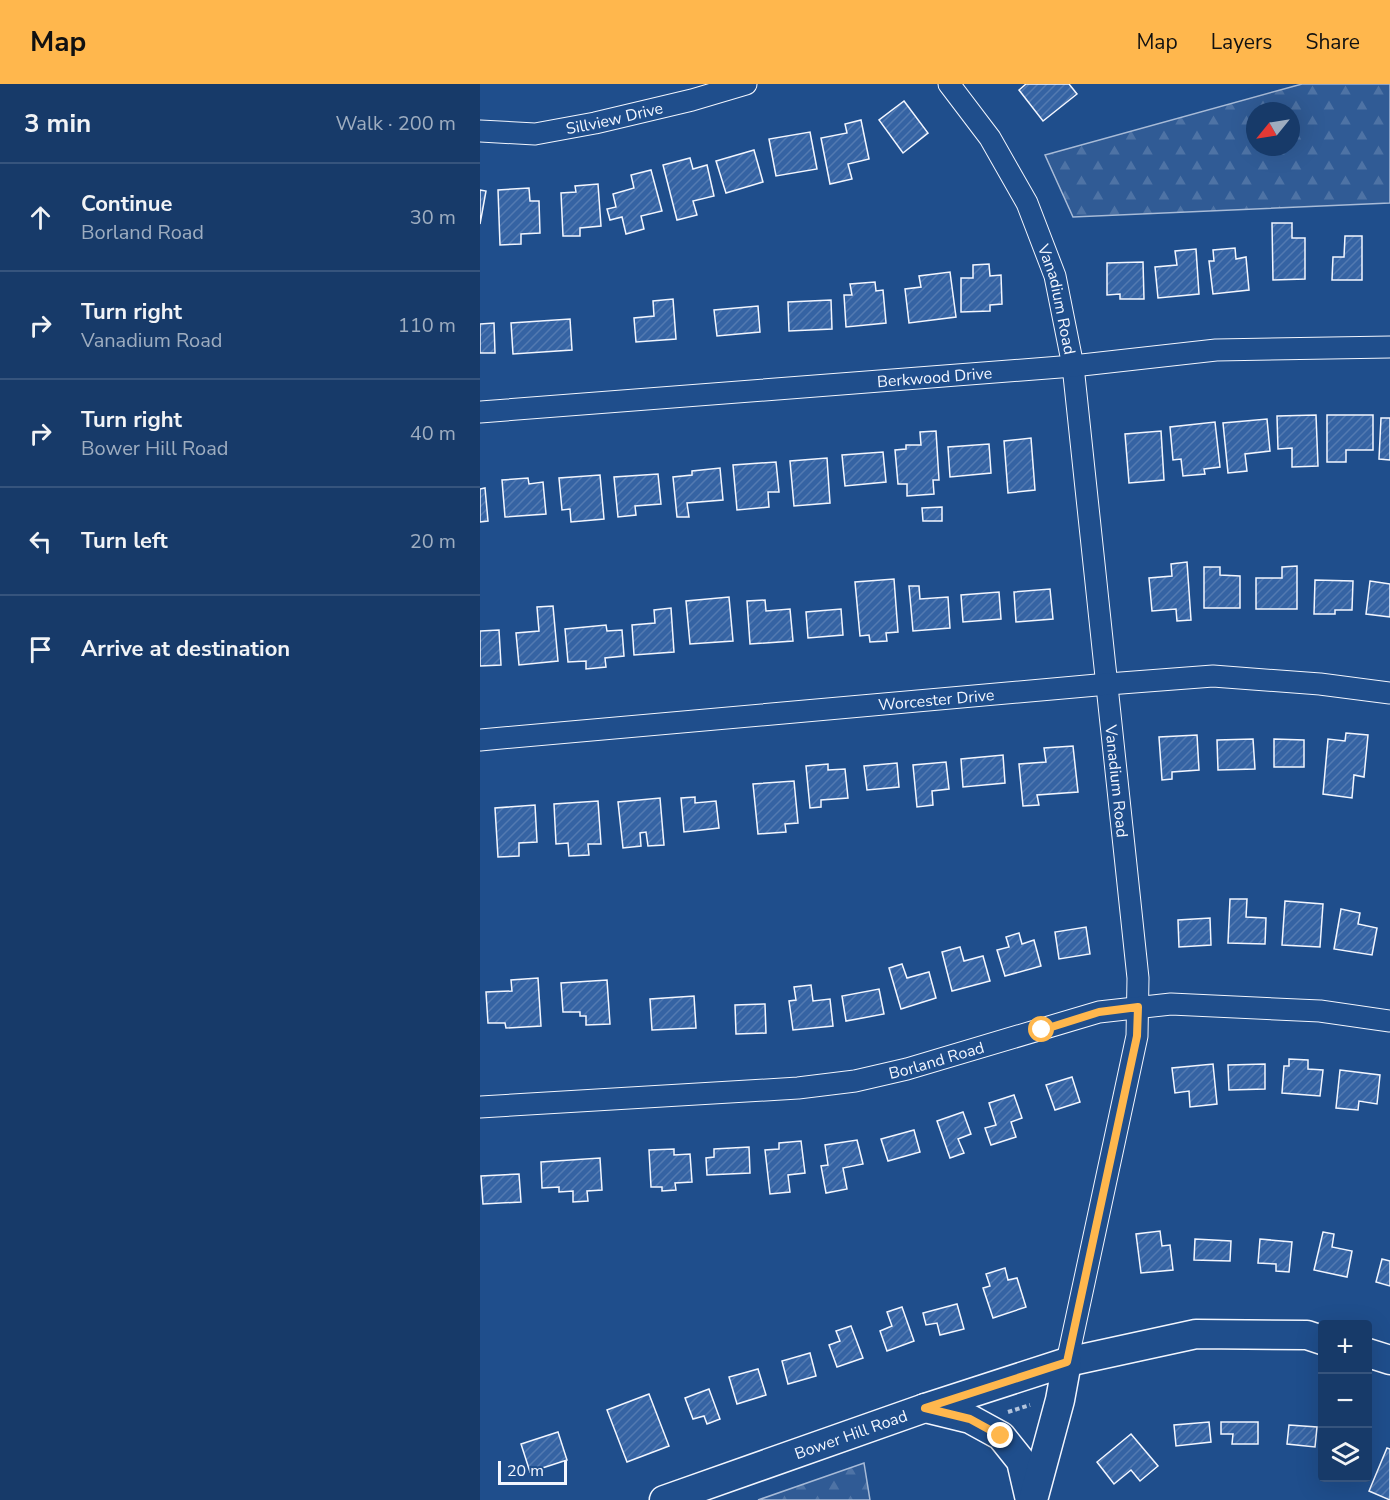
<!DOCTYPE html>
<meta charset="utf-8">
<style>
:root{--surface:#173a69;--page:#20416f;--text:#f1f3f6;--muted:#9eadc0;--line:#36547d;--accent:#ffb74d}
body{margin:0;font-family:"Nunito Sans",sans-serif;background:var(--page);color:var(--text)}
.controls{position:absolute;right:18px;bottom:18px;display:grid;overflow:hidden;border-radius:6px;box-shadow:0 6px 24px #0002}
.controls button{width:54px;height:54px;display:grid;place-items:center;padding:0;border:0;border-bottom:2px solid var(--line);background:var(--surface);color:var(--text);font:30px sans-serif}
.compass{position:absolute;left:766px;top:18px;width:54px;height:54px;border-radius:50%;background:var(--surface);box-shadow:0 6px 24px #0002;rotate:240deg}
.scale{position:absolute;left:18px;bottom:15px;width:69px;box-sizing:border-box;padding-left:6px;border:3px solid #f2f6ff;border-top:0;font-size:16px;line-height:21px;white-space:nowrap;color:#f2f6ff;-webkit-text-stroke:4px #1f4e8c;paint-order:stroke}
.stop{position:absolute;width:18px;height:18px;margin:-14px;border:4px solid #ffb74d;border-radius:50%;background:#fff}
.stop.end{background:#ffb74d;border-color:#fff;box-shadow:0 2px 6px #0008}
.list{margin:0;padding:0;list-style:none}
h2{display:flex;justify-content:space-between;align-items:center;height:78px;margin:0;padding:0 24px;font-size:26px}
h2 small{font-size:20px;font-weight:400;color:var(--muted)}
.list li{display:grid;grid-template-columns:39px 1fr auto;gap:18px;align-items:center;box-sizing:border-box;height:108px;padding:0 24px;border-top:2px solid var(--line)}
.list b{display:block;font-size:22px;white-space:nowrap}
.list p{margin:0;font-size:20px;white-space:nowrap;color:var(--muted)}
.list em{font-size:20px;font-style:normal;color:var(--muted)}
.icon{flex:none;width:33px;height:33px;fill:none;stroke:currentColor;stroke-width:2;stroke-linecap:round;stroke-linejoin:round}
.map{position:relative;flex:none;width:910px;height:1416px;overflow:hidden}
header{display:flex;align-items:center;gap:36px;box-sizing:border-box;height:84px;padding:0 30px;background:var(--accent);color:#111}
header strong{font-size:28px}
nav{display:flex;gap:33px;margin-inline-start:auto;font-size:21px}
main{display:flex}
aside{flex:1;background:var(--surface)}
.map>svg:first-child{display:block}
.forest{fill:url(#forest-firs);stroke:#a8bbd7;stroke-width:1.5;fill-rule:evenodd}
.building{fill:url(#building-hatch);stroke:#f2f6ff;stroke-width:1.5}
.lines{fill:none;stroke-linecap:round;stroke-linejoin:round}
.street-casing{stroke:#f2f6ff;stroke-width:23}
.secondary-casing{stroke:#f2f6ff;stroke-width:31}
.path{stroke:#b3c4dc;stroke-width:4;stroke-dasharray:4.5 3;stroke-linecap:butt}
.street{stroke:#1f4e8c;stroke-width:21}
.secondary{stroke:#1f4e8c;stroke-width:28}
.route{stroke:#ffb74d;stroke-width:8}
.labels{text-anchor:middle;stroke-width:4.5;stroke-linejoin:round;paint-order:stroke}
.street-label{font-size:16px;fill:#f2f6ff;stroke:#1f4e8c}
</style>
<header>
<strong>Map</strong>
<nav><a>Map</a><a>Layers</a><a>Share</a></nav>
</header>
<main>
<aside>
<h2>3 min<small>Walk · 200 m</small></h2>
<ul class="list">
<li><svg class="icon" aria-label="ahead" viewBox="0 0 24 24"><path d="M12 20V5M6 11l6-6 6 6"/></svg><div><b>Continue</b><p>Borland Road</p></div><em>30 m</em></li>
<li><svg class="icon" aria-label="right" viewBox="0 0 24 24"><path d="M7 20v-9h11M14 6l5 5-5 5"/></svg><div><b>Turn right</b><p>Vanadium Road</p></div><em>110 m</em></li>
<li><svg class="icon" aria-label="right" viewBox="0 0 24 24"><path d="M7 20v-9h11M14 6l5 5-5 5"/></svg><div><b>Turn right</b><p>Bower Hill Road</p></div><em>40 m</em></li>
<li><svg class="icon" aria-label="left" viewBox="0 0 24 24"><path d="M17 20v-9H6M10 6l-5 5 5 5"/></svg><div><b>Turn left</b></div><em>20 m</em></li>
<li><svg class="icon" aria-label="arrive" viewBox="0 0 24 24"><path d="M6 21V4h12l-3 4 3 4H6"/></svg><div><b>Arrive at destination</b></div></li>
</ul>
</aside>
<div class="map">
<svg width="910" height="1416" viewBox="0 0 910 1416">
<defs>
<pattern id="forest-firs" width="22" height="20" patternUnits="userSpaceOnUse" patternTransform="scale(1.5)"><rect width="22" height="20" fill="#305b95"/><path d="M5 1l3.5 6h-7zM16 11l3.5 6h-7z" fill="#4e73a5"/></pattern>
<pattern id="building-hatch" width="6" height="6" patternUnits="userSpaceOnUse" patternTransform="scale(1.5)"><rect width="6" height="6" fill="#3563a3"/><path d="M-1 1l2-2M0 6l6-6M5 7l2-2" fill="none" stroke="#537ab1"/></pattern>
</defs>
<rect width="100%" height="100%" fill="#1f4e8c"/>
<g class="forest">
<path d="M822,0h88v119l-317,14 -28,-62zM775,27h36v36h-36z"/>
<polygon points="384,1379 390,1416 278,1416"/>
</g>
<g class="building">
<polygon points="546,0 589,0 597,10 563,37 539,6"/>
<polygon points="424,17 448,49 423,69 399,36"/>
<polygon points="381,36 389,75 368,80 372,95 350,100 341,54 367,49 365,40"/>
<polygon points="330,48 337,85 296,92 289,55"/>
<polygon points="274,66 283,98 246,109 236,77"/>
<polygon points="210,74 213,85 227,81 234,112 213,117 217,131 197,136 183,81"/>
<polygon points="171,86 182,127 161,132 164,145 146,150 142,133 130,136 127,125 136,123 133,110 154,104 151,91"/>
<polygon points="118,100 121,142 100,144 100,152 83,152 81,109 96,108 95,102"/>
<polygon points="49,104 50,117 59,117 60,149 41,150 41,160 20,161 18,106"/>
<polygon points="0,106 6,107 0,140"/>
<polygon points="792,139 812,139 812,154 825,154 825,195 793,196"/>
<polygon points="865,152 882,152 882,196 852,196 853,173 864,173"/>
<polygon points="755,164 756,175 766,173 769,206 733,210 729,177 734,177 733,166"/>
<polygon points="716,165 719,210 678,214 675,183 697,181 695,167"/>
<polygon points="663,178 664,215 640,215 640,210 627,211 627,179"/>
<polygon points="509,180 510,192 521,191 522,220 510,221 510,227 481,228 481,194 493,194 493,181"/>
<polygon points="470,188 476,233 429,239 425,205 441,203 439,192"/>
<polygon points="395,198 396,207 403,206 406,239 366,243 364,211 372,211 370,200"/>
<polygon points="193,215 196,255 156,258 154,234 174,232 173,217"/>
<polygon points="351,216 352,245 309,247 308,218"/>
<polygon points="278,222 280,248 237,252 234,226"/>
<polygon points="90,235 92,266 33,270 31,239"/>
<polygon points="14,239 15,269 0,269 0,240"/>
<polygon points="836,331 838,382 812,383 812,364 798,365 797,332"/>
<polygon points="847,331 893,331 893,366 866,366 866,378 847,378"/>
<polygon points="901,334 910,334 910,376 899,375"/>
<polygon points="787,335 790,367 765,370 767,387 748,389 743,339"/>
<polygon points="735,338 740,383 724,385 725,390 703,392 701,375 693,376 690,343"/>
<polygon points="456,347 459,396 453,396 454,410 427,412 427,400 418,400 415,366 426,365 426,361 441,361 440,348"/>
<polygon points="681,347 684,396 649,399 645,350"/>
<polygon points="551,354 555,406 528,409 524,357"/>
<polygon points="509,360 511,389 470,393 468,363"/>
<polygon points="403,368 406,398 365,402 362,371"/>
<polygon points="347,374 350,419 314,422 310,377"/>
<polygon points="296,378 299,408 288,408 289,423 257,426 253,381"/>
<polygon points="240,384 243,416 207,419 209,433 197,433 193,393 212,391 212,387"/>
<polygon points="178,390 181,420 155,422 156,431 138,433 134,393"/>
<polygon points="120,391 124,435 91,438 90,425 82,426 79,394"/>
<polygon points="48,394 49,400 63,398 66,430 25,433 22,396"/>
<polygon points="5,404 8,437 0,438 0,405"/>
<polygon points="462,423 462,437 443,437 442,424"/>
<polygon points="707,478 711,536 697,537 696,525 672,527 669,494 692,492 691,480"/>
<polygon points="817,482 817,525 776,525 776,494 802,494 802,483"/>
<polygon points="724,483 740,483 740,491 760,492 760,524 724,524"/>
<polygon points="414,495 418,548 406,549 407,557 390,558 389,551 380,552 375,498"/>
<polygon points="835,496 873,497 872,526 855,526 855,530 834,530"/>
<polygon points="890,497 910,500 910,533 886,530"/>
<polygon points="429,502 439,502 440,515 468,513 470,544 433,547"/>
<polygon points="570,505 573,535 536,538 534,508"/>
<polygon points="519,508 521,535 483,538 481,511"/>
<polygon points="249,513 253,557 210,560 206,517"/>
<polygon points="285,516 286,527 310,525 313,557 270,560 267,517"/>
<polygon points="73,522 78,577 39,581 36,549 59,547 57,523"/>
<polygon points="191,524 194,568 154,571 152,541 175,539 174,526"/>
<polygon points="361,525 363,551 328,554 326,528"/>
<polygon points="126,541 127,547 142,546 144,572 125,574 126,583 106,585 106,577 88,578 85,545"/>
<polygon points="19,546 21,581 0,582 0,547"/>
<polygon points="866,649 888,651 884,693 874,691 872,714 843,710 848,655 865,657"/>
<polygon points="717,651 719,686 692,688 692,695 682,696 679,653"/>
<polygon points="773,655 775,685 738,686 737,656"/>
<polygon points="794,655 824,656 824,683 794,683"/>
<polygon points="593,662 598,708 557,711 559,721 543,722 539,680 566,678 564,664"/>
<polygon points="523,671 525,699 483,703 481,675"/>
<polygon points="466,678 469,705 452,707 453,721 437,723 433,681"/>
<polygon points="417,679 419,703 387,706 384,682"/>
<polygon points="348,680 348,686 365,685 368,714 341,716 341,723 330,724 326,682"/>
<polygon points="314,697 318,739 305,740 306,748 278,750 273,700"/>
<polygon points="215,713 215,719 236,717 239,744 204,748 201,714"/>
<polygon points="180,714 184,761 168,762 166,748 160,749 161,762 143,764 138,718"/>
<polygon points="118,717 121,760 108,760 109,771 89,772 88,759 76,760 74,720"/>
<polygon points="55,721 57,758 39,759 39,772 18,773 15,724"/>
<polygon points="750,815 767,815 766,833 786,834 785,860 748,859"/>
<polygon points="805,817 843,820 840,863 802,861"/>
<polygon points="861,825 880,829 878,840 897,844 892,871 854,865"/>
<polygon points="730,834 731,861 699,863 698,836"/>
<polygon points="606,843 610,870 579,875 575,848"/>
<polygon points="539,849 542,860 554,856 561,882 525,892 517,866 529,863 526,853"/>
<polygon points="480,863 484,877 503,872 510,897 472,907 462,868"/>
<polygon points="422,880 427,894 449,888 456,914 421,925 409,884"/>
<polygon points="58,894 61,942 26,944 25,939 8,939 6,908 32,907 31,896"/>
<polygon points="127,896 130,940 106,941 106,932 100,932 100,928 83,928 81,899"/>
<polygon points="331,901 333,917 350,915 353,942 313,946 309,917 316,916 314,903"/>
<polygon points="399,905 404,930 366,937 362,912"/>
<polygon points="214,912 216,944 172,946 170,915"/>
<polygon points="285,920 286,949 256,950 255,921"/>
<polygon points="809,975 828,976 828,985 843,986 840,1012 802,1009 804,982 809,982"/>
<polygon points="733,980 737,1020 710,1023 709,1007 695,1009 692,984"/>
<polygon points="785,980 785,1005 749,1006 748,981"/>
<polygon points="860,986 900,991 897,1020 879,1017 878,1026 856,1024"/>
<polygon points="592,993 600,1018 575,1026 566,1001"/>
<polygon points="534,1011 542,1034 531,1038 536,1053 511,1061 505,1044 516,1041 509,1019"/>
<polygon points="483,1028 491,1050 478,1055 484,1069 470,1074 457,1037"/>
<polygon points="434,1046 440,1068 408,1077 401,1055"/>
<polygon points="377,1056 383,1080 363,1084 367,1105 346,1109 341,1082 348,1081 345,1061"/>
<polygon points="321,1057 325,1089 308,1091 310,1108 290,1110 285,1066 299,1065 299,1059"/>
<polygon points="269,1063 270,1089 227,1091 226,1074 234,1073 234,1065"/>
<polygon points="194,1065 194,1071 210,1070 212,1098 195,1099 196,1106 182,1107 182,1103 171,1103 169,1066"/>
<polygon points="120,1074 122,1106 107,1107 108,1117 93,1118 93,1107 79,1108 79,1103 62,1104 61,1078"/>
<polygon points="39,1090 41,1118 3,1120 1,1092"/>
<polygon points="680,1147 682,1162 690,1161 693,1186 661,1189 656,1150"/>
<polygon points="843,1148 854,1150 852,1163 872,1167 867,1193 834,1186"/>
<polygon points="715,1155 751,1157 750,1177 714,1176"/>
<polygon points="780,1155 812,1158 809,1188 796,1187 796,1180 778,1179"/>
<polygon points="902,1175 910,1177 910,1202 896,1198"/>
<polygon points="525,1184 528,1196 537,1194 546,1223 513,1234 503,1204 510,1202 506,1190"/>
<polygon points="477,1220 484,1245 460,1251 457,1239 446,1241 443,1229"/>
<polygon points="422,1223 434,1257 407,1267 400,1247 412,1242 407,1228"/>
<polygon points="371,1242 383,1274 357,1283 349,1261 360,1257 356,1247"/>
<polygon points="330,1269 336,1292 308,1300 302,1277"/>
<polygon points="278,1285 286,1311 257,1320 249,1293"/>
<polygon points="229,1305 240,1335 227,1340 224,1332 213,1335 205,1314"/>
<polygon points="169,1310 189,1362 147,1378 127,1326"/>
<polygon points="729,1338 731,1358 696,1362 694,1341"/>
<polygon points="741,1338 778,1338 778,1360 752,1360 753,1350 741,1350"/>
<polygon points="809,1341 837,1343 835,1363 807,1360"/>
<polygon points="78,1348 87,1376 50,1388 41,1360"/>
<polygon points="651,1350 678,1382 660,1397 651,1386 634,1400 617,1378"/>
<polygon points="907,1364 910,1365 910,1416 889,1407"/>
</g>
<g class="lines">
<g class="street-casing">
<g id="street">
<path id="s1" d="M469,0l41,54 37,65 28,73 18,90 65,612 -1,58 -70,326"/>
<path id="s2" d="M0,47l55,3 60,-11 97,-23 54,-16"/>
<path id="s3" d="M0,328l593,-46 143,-16 174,-3"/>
<path id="s4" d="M0,656l628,-56 105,-8 107,8 70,9"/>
<path id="s5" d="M0,1023l318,-19 57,-7 52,-12 192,-57 72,-8 149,7 70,10"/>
</g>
</g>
<g class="secondary-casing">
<g id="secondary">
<polyline points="888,1269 910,1276"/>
<polyline points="445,1324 490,1335 521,1352 541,1377 550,1416"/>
<path id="s6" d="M184,1416l261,-92 142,-46 129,-28 111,1 15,5"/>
<polyline points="553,1416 580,1316 587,1278"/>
</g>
</g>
<polyline class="path" points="528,1328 550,1321"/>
<use href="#street" class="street"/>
<use href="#secondary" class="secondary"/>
</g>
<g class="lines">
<polyline class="route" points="521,1352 490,1335 445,1324 587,1278 657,952 658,923 619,928 562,946"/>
</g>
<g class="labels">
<g class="street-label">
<text dy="6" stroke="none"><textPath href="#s2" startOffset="136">Sillview Drive</textPath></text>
<text dy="6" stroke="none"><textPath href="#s1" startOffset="244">Vanadium Road</textPath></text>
<text dy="6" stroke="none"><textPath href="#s3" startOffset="456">Berkwood Drive</textPath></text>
<text dy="6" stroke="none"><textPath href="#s4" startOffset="458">Worcester Drive</textPath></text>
<text dy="6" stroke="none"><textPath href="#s1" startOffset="730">Vanadium Road</textPath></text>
<text dy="6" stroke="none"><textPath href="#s5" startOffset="460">Borland Road</textPath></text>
<text dy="6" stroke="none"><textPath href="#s6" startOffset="198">Bower Hill Road</textPath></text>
</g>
</g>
</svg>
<div class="controls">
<button>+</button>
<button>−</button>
<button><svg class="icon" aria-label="layers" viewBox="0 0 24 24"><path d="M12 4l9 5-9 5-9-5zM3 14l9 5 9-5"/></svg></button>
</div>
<svg class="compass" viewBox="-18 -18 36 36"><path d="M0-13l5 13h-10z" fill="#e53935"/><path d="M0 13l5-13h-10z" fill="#9eadc0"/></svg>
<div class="scale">20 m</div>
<div class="stop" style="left:562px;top:946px"></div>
<div class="stop end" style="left:521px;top:1352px"></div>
</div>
</main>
